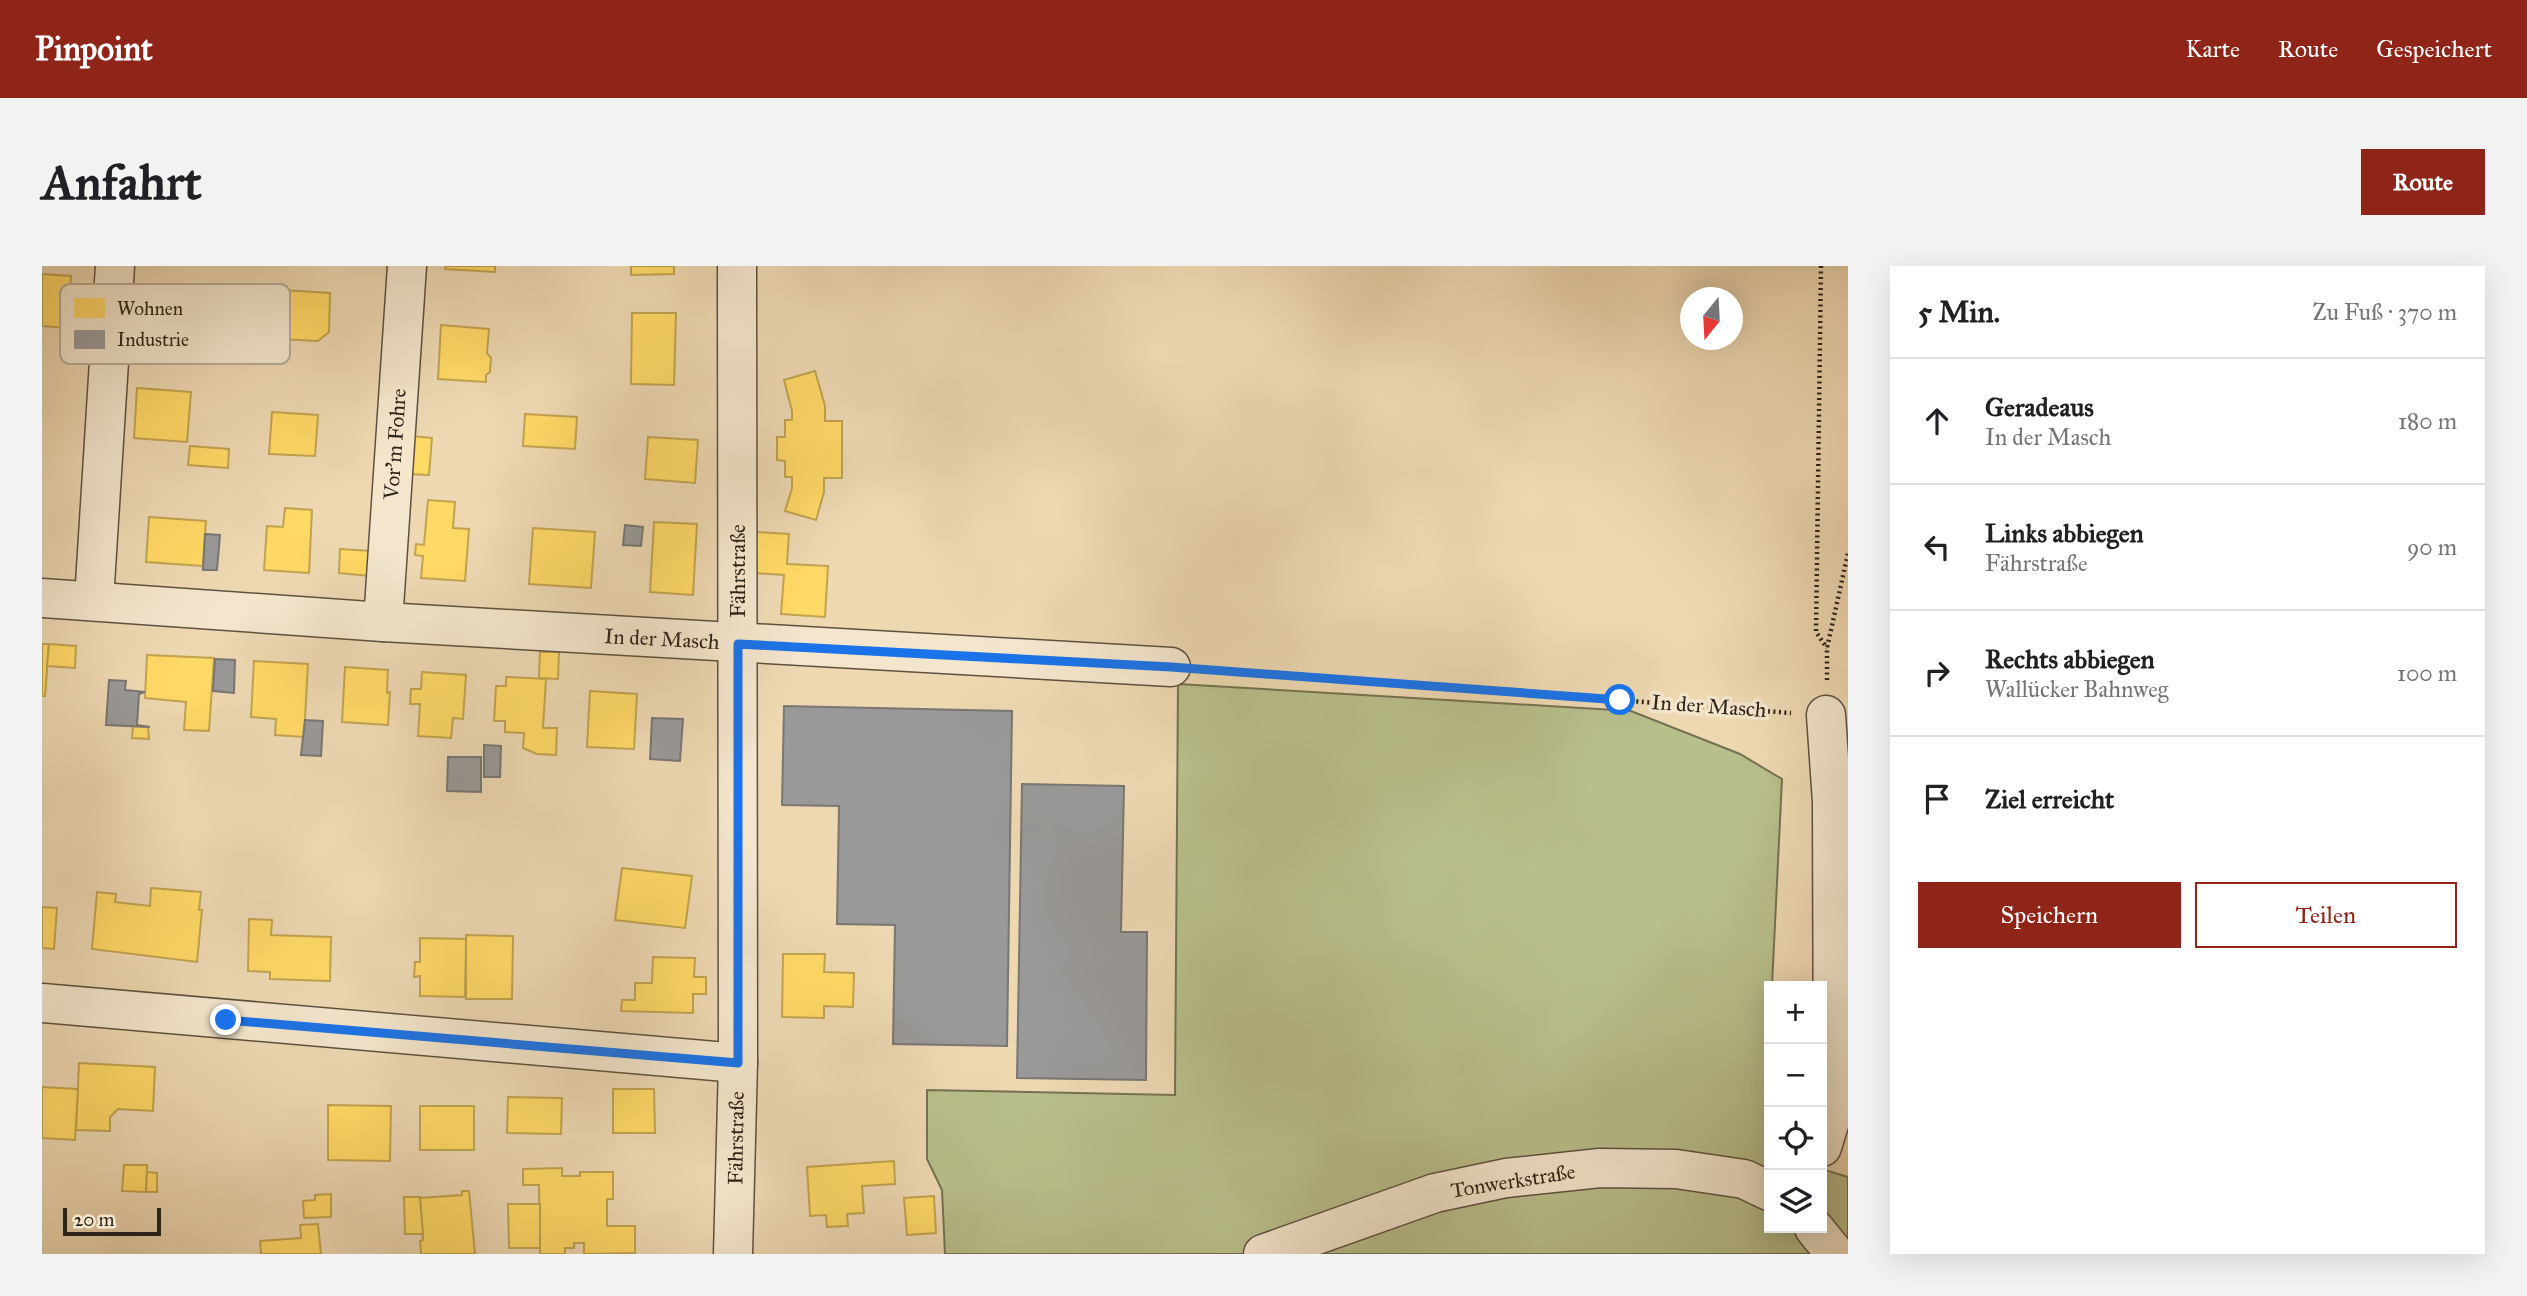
<!DOCTYPE html>
<html lang="de">
<meta charset="utf-8">
<style>
:root{--surface:#fff;--page:#f2f2f2;--text:#202124;--muted:#757577;--line:#e0e0e0;--accent:#8f2418}
body{margin:0;font-family:"IM FELL Great Primer",serif;background:var(--page);color:var(--text)}
.controls{position:absolute;right:21px;bottom:21px;display:grid;overflow:hidden;border-radius:0px;box-shadow:0 7px 28px #0002}
.controls button{width:63px;height:63px;display:grid;place-items:center;padding:0;border:0;border-bottom:2px solid var(--line);background:var(--surface);color:var(--text);font:35px sans-serif}
.compass{position:absolute;left:1638px;top:21px;width:63px;height:63px;border-radius:50%;background:var(--surface);box-shadow:0 7px 28px #0002;rotate:198deg}
.scale{position:absolute;left:21px;bottom:18px;width:98px;box-sizing:border-box;padding-left:7px;border:4px solid #2f241a;border-top:0;font-size:19px;line-height:24px;white-space:nowrap;color:#2f241a;-webkit-text-stroke:5px #f3e6cd;paint-order:stroke}
.stop{position:absolute;width:21px;height:21px;margin:-16px;border:5px solid #1a73e8;border-radius:50%;background:#fff}
.stop.end{background:#1a73e8;border-color:#fff;box-shadow:0 2px 7px #0008}
.list{margin:0;padding:0;list-style:none}
h2{display:flex;justify-content:space-between;align-items:center;height:91px;margin:0;padding:0 28px;font-size:30px}
h2 small{font-size:23px;font-weight:400;color:var(--muted)}
.list li{display:grid;grid-template-columns:46px 1fr auto;gap:21px;align-items:center;box-sizing:border-box;height:126px;padding:0 28px;border-top:2px solid var(--line)}
.list b{display:block;font-size:26px;white-space:nowrap}
.list p{margin:0;font-size:23px;white-space:nowrap;color:var(--muted)}
.list em{font-size:23px;font-style:normal;color:var(--muted)}
.actions{display:flex;gap:14px;padding:21px 28px}
.actions a{flex:1;padding:16px 0;border:2px solid var(--accent);border-radius:0px;text-align:center;font-size:24px;color:var(--accent)}
.actions .main{background:var(--accent);color:#fff}
.icon{flex:none;width:38px;height:38px;fill:none;stroke:currentColor;stroke-width:2;stroke-linecap:round;stroke-linejoin:round}
.map{position:relative;flex:none;width:1806px;height:988px;overflow:hidden;border-radius:0px}
header{display:flex;align-items:center;gap:42px;box-sizing:border-box;height:98px;padding:0 35px;background:var(--accent);color:#fff}
header strong{font-size:33px}
nav{display:flex;gap:38px;margin-inline-start:auto;font-size:24px}
.intro{display:flex;align-items:center;justify-content:space-between;box-sizing:border-box;height:168px;padding:0 42px}
h1{margin:0;font-size:49px}
.button{padding:18px 32px;border-radius:0px;background:var(--accent);color:#fff;font-size:24px;font-weight:700}
main{display:flex;gap:42px;padding:0 42px}
aside{flex:1;background:var(--surface);border-radius:0px;box-shadow:0 7px 28px #0002}
.map>svg:first-child{display:block}
.green{fill:#b8bf8c;stroke:#747253;stroke-width:2}
.homes{fill:#ffd966;stroke:#c1a34f;stroke-width:2}
.industry{fill:#999;stroke:#797673;stroke-width:2}
.lines{fill:none;stroke-linecap:round;stroke-linejoin:round}
.minor-casing{stroke:#5e5140;stroke-width:41}
.path{stroke:#2f241a;stroke-width:4.5;stroke-dasharray:2 3.5;stroke-linecap:butt}
.minor{stroke:#f3e6cd;stroke-width:38}
.route{stroke:#1a73e8;stroke-width:9}
.labels{text-anchor:middle;stroke-width:7;stroke-linejoin:round;paint-order:stroke}
.street-label{font-size:21px;fill:#2f241a;stroke:#f3e6cd}
.key{fill:#f3e6cd;stroke:#b8ac97;stroke-width:2}
.key-label{font-size:19px;fill:#2f241a}
</style>
<header>
<strong>Pinpoint</strong>
<nav><a>Karte</a><a>Route</a><a>Gespeichert</a></nav>
</header>
<div class="intro"><h1>Anfahrt</h1><a class="button">Route</a></div>
<main>
<div class="map">
<svg width="1806" height="988" viewBox="0 0 1806 988">
<rect width="100%" height="100%" fill="#edd8b2"/>
<filter id="stains"><feTurbulence type="fractalNoise" baseFrequency=".00286" numOctaves="4"/><feColorMatrix values="0 0 0 0 .2 0 0 0 0 .09 0 0 0 0 .02 0 0 0 .5 -.17"/></filter>
<radialGradient id="worn" r=".72"><stop offset=".6" stop-color="#630" stop-opacity="0"/><stop offset="1" stop-color="#630" stop-opacity=".3"/></radialGradient>
<polygon class="green" points="1136,418 1589,445 1698,488 1740,513 1730,720 1727,720 1723,887 1727,889 1727,962 1780,962 1780,903 1806,911 1806,988 903,988 900,924 885,893 885,824 1133,829"/>
<g class="homes">
<polygon points="404,0 453,0 453,6 403,3"/>
<polygon points="589,0 632,0 632,8 589,9"/>
<polygon points="0,8 29,10 25,62 0,60"/>
<polygon points="240,24 288,27 287,66 276,75 237,73"/>
<polygon points="590,47 634,47 632,119 589,118"/>
<polygon points="399,59 447,63 445,87 449,92 448,106 444,109 444,116 396,113"/>
<polygon points="773,105 783,140 783,155 800,155 800,212 782,212 782,226 774,254 743,245 750,222 750,211 743,211 743,195 735,194 735,171 743,171 743,154 750,154 750,145 742,114"/>
<polygon points="95,122 149,126 145,176 92,172"/>
<polygon points="230,146 276,149 273,190 227,188"/>
<polygon points="483,148 535,151 533,183 481,180"/>
<polygon points="370,170 390,172 387,209 367,208"/>
<polygon points="606,171 656,174 653,217 603,213"/>
<polygon points="148,180 187,183 186,202 146,199"/>
<polygon points="386,234 413,236 411,262 427,263 423,315 379,312 381,290 373,289 374,278 382,279"/>
<polygon points="243,242 270,244 267,307 222,304 225,260 241,261"/>
<polygon points="107,251 164,255 161,300 104,296"/>
<polygon points="612,256 655,258 651,329 608,326"/>
<polygon points="491,262 553,266 549,322 487,318"/>
<polygon points="715,266 747,268 745,298 786,300 783,351 739,348 742,309 712,307"/>
<polygon points="298,283 330,285 328,310 297,307"/>
<polygon points="0,378 7,378 3,430 0,430"/>
<polygon points="7,378 34,380 33,402 5,400"/>
<polygon points="498,386 517,386 516,413 497,412"/>
<polygon points="105,389 172,392 167,465 142,464 144,436 103,432"/>
<polygon points="212,395 266,398 262,471 233,469 234,453 209,451"/>
<polygon points="303,401 346,404 345,427 348,426 346,459 300,456"/>
<polygon points="380,406 424,409 421,453 411,452 409,472 376,470 378,438 368,438 369,423 379,423"/>
<polygon points="464,411 504,413 501,462 515,462 514,489 495,488 481,482 482,467 463,466 463,455 452,455 454,420 464,420"/>
<polygon points="548,425 595,428 592,483 545,481"/>
<polygon points="91,460 106,461 107,473 90,472"/>
<polygon points="580,602 650,610 643,662 573,654"/>
<polygon points="109,622 159,626 157,644 160,644 155,696 50,683 55,626 74,628 73,636 108,640"/>
<polygon points="0,641 15,642 12,683 0,682"/>
<polygon points="207,653 230,654 229,669 289,671 288,715 228,713 228,706 206,705"/>
<polygon points="424,669 471,670 470,733 424,733"/>
<polygon points="378,672 424,673 423,731 378,730 378,710 372,711 373,696 378,696"/>
<polygon points="741,688 783,688 782,706 812,707 811,741 782,740 782,752 740,751"/>
<polygon points="611,691 653,692 652,711 664,711 664,728 651,728 651,747 579,745 580,734 593,734 593,717 610,717"/>
<polygon points="37,797 113,801 111,845 76,843 68,851 68,865 34,864"/>
<polygon points="0,821 36,823 33,874 0,872"/>
<polygon points="571,823 612,823 613,867 571,867"/>
<polygon points="466,831 520,832 519,868 465,867"/>
<polygon points="286,839 349,840 348,895 286,894"/>
<rect x="378" y="840" width="54" height="44"/>
<polygon points="852,895 853,918 820,920 822,947 805,948 806,960 785,961 784,949 768,950 765,901"/>
<polygon points="82,899 105,899 104,926 80,925"/>
<polygon points="520,902 520,910 538,910 538,906 571,906 571,933 565,933 565,960 593,960 593,987 542,988 542,977 532,977 532,982 523,982 523,988 498,988 497,919 481,919 481,903"/>
<polygon points="105,906 115,907 115,926 104,926"/>
<polygon points="420,925 427,925 433,988 379,988 378,975 381,974 378,932 420,929"/>
<polygon points="289,928 289,951 262,952 261,935 273,934 273,929"/>
<polygon points="892,930 894,967 865,969 862,932"/>
<polygon points="362,931 380,931 378,932 381,968 363,968"/>
<polygon points="466,938 498,938 498,982 467,982"/>
<polygon points="276,958 279,988 219,988 218,975 259,972 258,959"/>
</g>
<g class="industry">
<polygon points="583,259 601,261 599,280 581,279"/>
<polygon points="163,268 178,269 175,304 161,304"/>
<polygon points="173,393 193,394 192,427 171,425"/>
<polygon points="67,414 84,415 83,424 103,426 97,428 95,459 108,461 64,459"/>
<polygon points="742,440 970,445 965,780 851,778 853,659 795,658 797,540 740,539"/>
<polygon points="610,452 641,453 638,495 608,493"/>
<polygon points="263,454 281,455 279,490 259,489"/>
<polygon points="442,479 459,480 458,511 442,511"/>
<polygon points="406,491 439,491 439,526 405,525"/>
<polygon points="980,518 1082,520 1079,666 1105,666 1104,814 975,812"/>
</g>
<g class="lines">
<g class="minor-casing">
<g id="minor">
<polyline points="0,332 341,356 1129,401"/>
<polyline points="52,334 73,0"/>
<polyline points="341,356 365,0"/>
<polyline points="0,737 696,797"/>
<polyline points="1780,881 1791,845 1790,536 1784,449"/>
<polyline points="1772,962 1793,988"/>
<polyline points="691,988 696,797 695,0"/>
<polyline points="1221,988 1393,927 1464,912 1558,902 1634,903 1702,913 1727,925"/>
</g>
</g>
<g class="path">
<polyline points="1779,0 1774,366 1785,382"/>
<polyline points="1161,403 1749,447"/>
<polyline points="1785,414 1785,382 1806,287"/>
</g>
<use href="#minor" class="minor"/>
</g>
<g class="lines">
<polyline class="route" points="184,754 696,797 696,378 1129,401 1578,434"/>
</g>
<g class="labels">
<g class="street-label">
<text transform="translate(353 178) rotate(-86)" y="7">Vor'm Fohre</text>
<text transform="translate(696 305) rotate(-90)" y="7">Fährstraße</text>
<text transform="translate(620 373) rotate(3)" y="7">In der Masch</text>
<text transform="translate(1667 440) rotate(4)" y="7">In der Masch</text>
<text transform="translate(694 872) rotate(-89)" y="7">Fährstraße</text>
<text transform="translate(1471 915) rotate(-9)" y="7">Tonwerkstraße</text>
</g>
</g>
<rect x="18" y="18" width="230" height="80" rx="10" class="key"/>
<rect x="32" y="32" width="31" height="20" fill="#ffd966"/>
<rect x="32" y="64" width="31" height="19" fill="#999"/>
<g class="key-label">
<text x="75" y="49">Wohnen</text>
<text x="75" y="80">Industrie</text>
</g>
<rect width="100%" height="100%" filter="url(#stains)"/>
<rect width="100%" height="100%" fill="url(#worn)"/>
</svg>
<div class="controls">
<button>+</button>
<button>−</button>
<button><svg class="icon" aria-label="locate" viewBox="0 0 24 24"><circle cx="12" cy="12" r="6"/><path d="M12 2v4M12 18v4M2 12h4M18 12h4"/></svg></button>
<button><svg class="icon" aria-label="layers" viewBox="0 0 24 24"><path d="M12 4l9 5-9 5-9-5zM3 14l9 5 9-5"/></svg></button>
</div>
<svg class="compass" viewBox="-18 -18 36 36"><path d="M0-13l5 13h-10z" fill="#e53935"/><path d="M0 13l5-13h-10z" fill="#757577"/></svg>
<div class="scale">20 m</div>
<div class="stop" style="left:1578px;top:434px"></div>
<div class="stop end" style="left:184px;top:754px"></div>
</div>
<aside>
<h2>5 Min.<small>Zu Fuß · 370 m</small></h2>
<ul class="list">
<li><svg class="icon" aria-label="ahead" viewBox="0 0 24 24"><path d="M12 20V5M6 11l6-6 6 6"/></svg><div><b>Geradeaus</b><p>In der Masch</p></div><em>180 m</em></li>
<li><svg class="icon" aria-label="left" viewBox="0 0 24 24"><path d="M17 20v-9H6M10 6l-5 5 5 5"/></svg><div><b>Links abbiegen</b><p>Fährstraße</p></div><em>90 m</em></li>
<li><svg class="icon" aria-label="right" viewBox="0 0 24 24"><path d="M7 20v-9h11M14 6l5 5-5 5"/></svg><div><b>Rechts abbiegen</b><p>Wallücker Bahnweg</p></div><em>100 m</em></li>
<li><svg class="icon" aria-label="arrive" viewBox="0 0 24 24"><path d="M6 21V4h12l-3 4 3 4H6"/></svg><div><b>Ziel erreicht</b></div></li>
</ul>
<div class="actions"><a class="main">Speichern</a><a>Teilen</a></div>
</aside>
</main>
